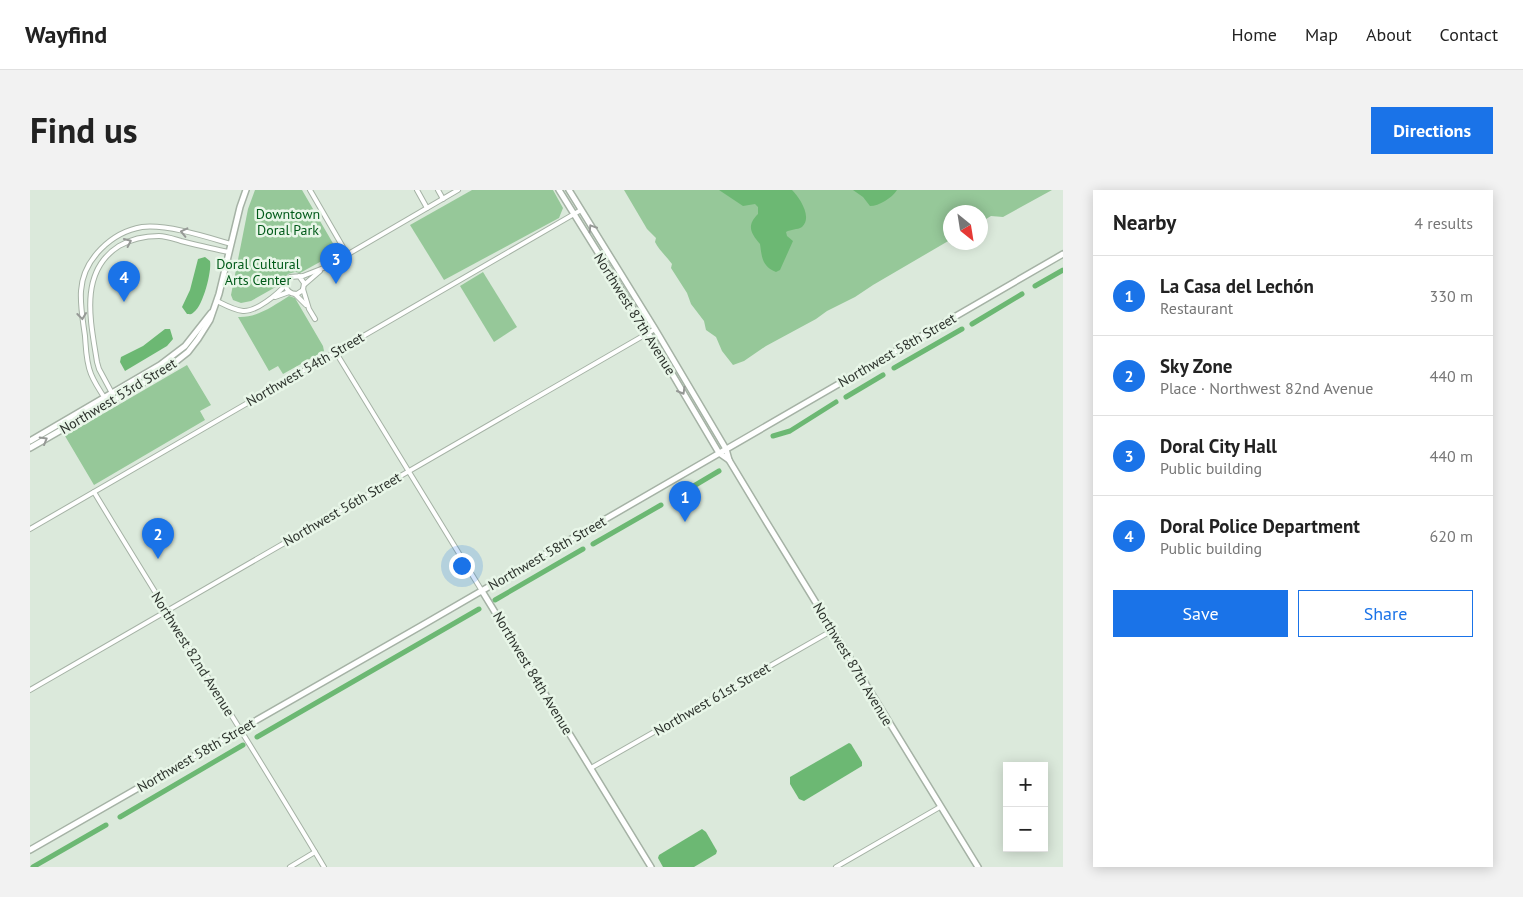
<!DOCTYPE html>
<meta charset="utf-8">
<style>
:root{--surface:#fff;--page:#f2f2f2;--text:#222;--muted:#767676;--line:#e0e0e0;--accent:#1a73e8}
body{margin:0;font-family:"PT Sans",sans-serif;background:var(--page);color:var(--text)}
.controls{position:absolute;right:15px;bottom:15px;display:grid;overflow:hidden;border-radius:0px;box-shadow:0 2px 12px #0003}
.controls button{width:45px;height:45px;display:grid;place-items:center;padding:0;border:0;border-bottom:1px solid var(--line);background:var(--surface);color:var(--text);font:25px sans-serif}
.compass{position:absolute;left:913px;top:15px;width:45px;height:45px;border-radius:50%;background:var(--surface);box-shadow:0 2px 12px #0003;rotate:150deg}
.you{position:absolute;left:431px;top:375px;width:18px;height:18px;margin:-12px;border:4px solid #fff;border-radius:50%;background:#1a73e8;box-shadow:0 0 0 8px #1a73e833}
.badge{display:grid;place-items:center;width:32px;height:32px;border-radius:50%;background:var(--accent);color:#fff;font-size:16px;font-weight:700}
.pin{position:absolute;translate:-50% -41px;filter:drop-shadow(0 1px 2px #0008)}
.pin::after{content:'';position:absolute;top:26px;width:18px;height:15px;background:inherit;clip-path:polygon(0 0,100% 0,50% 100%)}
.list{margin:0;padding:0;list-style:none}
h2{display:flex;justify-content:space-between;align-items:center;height:65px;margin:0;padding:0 20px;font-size:21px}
h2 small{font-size:16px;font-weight:400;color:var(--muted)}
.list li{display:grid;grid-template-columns:32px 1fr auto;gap:15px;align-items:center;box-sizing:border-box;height:80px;padding:0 20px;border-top:1px solid var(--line)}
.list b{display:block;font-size:19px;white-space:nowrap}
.list p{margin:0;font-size:16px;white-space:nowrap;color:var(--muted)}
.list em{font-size:16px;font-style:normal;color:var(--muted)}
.actions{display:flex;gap:10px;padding:15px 20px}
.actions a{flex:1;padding:11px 0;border:1px solid var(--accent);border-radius:0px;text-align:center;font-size:18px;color:var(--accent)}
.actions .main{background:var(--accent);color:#fff}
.map{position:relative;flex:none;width:1033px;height:677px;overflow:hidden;border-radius:0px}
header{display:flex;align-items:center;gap:30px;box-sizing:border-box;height:70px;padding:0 25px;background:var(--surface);border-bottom:1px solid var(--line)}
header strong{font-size:24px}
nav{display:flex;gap:28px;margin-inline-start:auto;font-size:18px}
.intro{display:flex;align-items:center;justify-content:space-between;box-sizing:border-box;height:120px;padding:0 30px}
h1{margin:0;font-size:35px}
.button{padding:12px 22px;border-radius:0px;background:var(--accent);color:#fff;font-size:18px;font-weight:700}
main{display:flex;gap:30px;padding:0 30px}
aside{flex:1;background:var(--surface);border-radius:0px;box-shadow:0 2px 12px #0003}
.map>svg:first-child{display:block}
.green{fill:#96c899}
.water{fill:#6cb873}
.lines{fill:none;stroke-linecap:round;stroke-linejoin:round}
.canal{stroke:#6cb873;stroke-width:5}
.street-casing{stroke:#a5b2a5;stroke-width:6}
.secondary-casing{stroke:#a5b2a5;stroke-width:8}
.street{stroke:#fff;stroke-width:4}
.secondary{stroke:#fff;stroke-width:5}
.oneway{stroke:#969996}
.labels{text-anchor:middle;stroke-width:5;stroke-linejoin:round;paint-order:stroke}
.park-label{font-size:14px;fill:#015a19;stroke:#e8f6e8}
.street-label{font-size:14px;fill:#2d332d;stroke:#e8f6e8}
</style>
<header>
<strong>Wayfind</strong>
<nav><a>Home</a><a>Map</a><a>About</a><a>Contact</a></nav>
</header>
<div class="intro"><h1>Find us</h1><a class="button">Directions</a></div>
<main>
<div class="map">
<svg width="1033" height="677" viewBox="0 0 1033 677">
<rect width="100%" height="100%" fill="#dbe9db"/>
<g class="green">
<polygon points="225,0 272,0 308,62 270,83 265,82 258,84 251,94 221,111 211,113 203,110 201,105 218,19"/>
<polygon points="442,0 523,0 533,18 529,28 414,90 380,35"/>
<path d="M594,0h428l-49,27 -12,-1 -10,6v-10h-30l-1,28 -77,45 -18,12 -28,14 -11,8 -50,27 -22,15 -11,4 -11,-14 -6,-14 -10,-7 -2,-9 -13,-17 -4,-11 -16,-25 1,-4c-6,-8 -13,-14 -17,-22l1,-4 -9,-9z"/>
<polygon points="453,82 487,137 464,152 430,96"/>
<path d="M259,106l6,2 28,48 1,5 -41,23 -5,-8 -9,5 -31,-54c19,1 35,-11 51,-21z"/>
<polygon points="157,175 181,215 170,221 175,230 64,295 35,246"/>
</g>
<g class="water">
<path d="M689,0h73c7,7 21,27 10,37 -5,3 -11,2 -16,5l1,4 6,5 -13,29 -4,2c-14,-6 -14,-14 -16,-28 -9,-11 -14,-18 -2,-30v-7l-3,-3 -12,2z"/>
<path d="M823,0h44c-5,8 -18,16 -27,16l-7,-9z"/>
<path d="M175,67l5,4c2,10 -7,45 -16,51 -3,3 -3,2 -7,2l-5,-7 8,-17 8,-31z"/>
<polygon points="135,139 140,139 143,149 137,156 95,181 90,172 91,167 113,156"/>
<polygon points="819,553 821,554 832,572 832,576 774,611 769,609 760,594 760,587"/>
<polygon points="672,639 676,642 687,661 686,664 664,677 633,677 628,668 629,665"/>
</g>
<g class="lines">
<g class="canal">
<polyline points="1005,96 1033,80"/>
<polyline points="942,134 992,104"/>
<polyline points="864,178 932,139"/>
<polyline points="816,207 853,185"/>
<polyline points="743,246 760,241 806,212"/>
<polyline points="657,300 689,281"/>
<polyline points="563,354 631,315"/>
<polyline points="465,410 553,359"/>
<polyline points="227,547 449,419"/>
<polyline points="90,627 213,555"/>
<polyline points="3,677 76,635"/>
</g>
<g class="street-casing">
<g id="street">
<polyline points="280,0 317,64"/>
<polyline points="387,0 397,18"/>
<polyline points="408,0 413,9"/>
<path d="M269,86l5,7 -1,7 -6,4c-7,0 -11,-3 -11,-10l4,-7 13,-1 23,-9 132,-77"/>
<polyline points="275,94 290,81"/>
<polyline points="273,99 279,119 285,129"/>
<polyline points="265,104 276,115"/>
<polyline points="245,107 259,102"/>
<path d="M187,111c8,4 17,9 26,10 13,1 35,-17 43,-27"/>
<polyline points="305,161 452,401"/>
<path d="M83,205l-14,-26 -2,-7c-6,-39 -19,-90 22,-116 12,-7 25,-10 40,-10 7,0 15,3 22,5 16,4 32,8 48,11"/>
<path d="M78,213c-6,-9 -13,-19 -17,-29 -5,-12 -5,-25 -6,-38 -2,-15 -5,-30 -4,-45 2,-32 31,-59 61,-64 25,-3 65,10 89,17"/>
<path d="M64,302c76,126 155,249 230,375"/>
<polyline points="0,339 551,20"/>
<polyline points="0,500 625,139"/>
<polyline points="561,578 803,440"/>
<polyline points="260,677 285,662"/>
<polyline points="806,677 910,617"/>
</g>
</g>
<g class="secondary-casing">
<g id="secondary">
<polyline points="529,0 618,143 689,263 699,270"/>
<polyline points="539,0 625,139 696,259 699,270 734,328 948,677"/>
<polyline points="0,251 130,175 155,156 181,123"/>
<polyline points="0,258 134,181 158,162 168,149 180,130 189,104 210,17 216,0"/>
<polyline points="452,401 621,677"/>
<polyline points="0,660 391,436 1033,64"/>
</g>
</g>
<use href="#street" class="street"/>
<use href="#secondary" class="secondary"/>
</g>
<defs><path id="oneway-chevron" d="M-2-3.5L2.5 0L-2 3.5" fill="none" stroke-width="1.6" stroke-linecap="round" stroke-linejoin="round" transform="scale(1.25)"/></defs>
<g class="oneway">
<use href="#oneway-chevron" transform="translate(562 38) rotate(-122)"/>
<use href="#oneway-chevron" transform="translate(154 42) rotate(-167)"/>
<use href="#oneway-chevron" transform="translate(98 52) rotate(-25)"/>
<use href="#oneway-chevron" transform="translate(52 126) rotate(83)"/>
<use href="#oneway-chevron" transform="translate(652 201) rotate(60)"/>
<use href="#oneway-chevron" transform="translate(14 250) rotate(-30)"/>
</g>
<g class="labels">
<g class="park-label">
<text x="258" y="29">Downtown<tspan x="258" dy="16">Doral Park</tspan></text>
<text x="228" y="79">Doral Cultural<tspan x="228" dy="16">Arts Center</tspan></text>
</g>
<g class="street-label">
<text transform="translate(605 124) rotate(58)" y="5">Northwest 87th Avenue</text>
<text transform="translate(867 160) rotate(-30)" y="5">Northwest 58th Street</text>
<text transform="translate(275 179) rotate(-30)" y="5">Northwest 54th Street</text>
<text transform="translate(88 206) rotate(-31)" y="5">Northwest 53rd Street</text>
<text transform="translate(312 319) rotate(-30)" y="5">Northwest 56th Street</text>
<text transform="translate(517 363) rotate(-30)" y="5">Northwest 58th Street</text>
<text transform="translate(163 464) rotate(58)" y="5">Northwest 82nd Avenue</text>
<text transform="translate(823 474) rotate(59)" y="5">Northwest 87th Avenue</text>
<text transform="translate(503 483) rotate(59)" y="5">Northwest 84th Avenue</text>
<text transform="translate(682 509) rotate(-30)" y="5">Northwest 61st Street</text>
<text transform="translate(166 565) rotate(-30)" y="5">Northwest 58th Street</text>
</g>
</g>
</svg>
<div class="controls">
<button>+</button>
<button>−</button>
</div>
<svg class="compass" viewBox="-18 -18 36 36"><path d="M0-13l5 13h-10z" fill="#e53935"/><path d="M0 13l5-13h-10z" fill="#767676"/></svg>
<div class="you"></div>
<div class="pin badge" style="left:655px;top:332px">1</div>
<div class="pin badge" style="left:128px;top:369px">2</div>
<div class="pin badge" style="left:306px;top:94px">3</div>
<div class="pin badge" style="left:94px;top:112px">4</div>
</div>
<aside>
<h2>Nearby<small>4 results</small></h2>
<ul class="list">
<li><span class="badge">1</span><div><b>La Casa del Lechón</b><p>Restaurant</p></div><em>330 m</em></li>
<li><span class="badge">2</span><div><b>Sky Zone</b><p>Place · Northwest 82nd Avenue</p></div><em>440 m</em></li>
<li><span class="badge">3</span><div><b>Doral City Hall</b><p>Public building</p></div><em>440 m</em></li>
<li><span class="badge">4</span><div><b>Doral Police Department</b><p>Public building</p></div><em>620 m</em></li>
</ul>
<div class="actions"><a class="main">Save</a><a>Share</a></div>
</aside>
</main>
